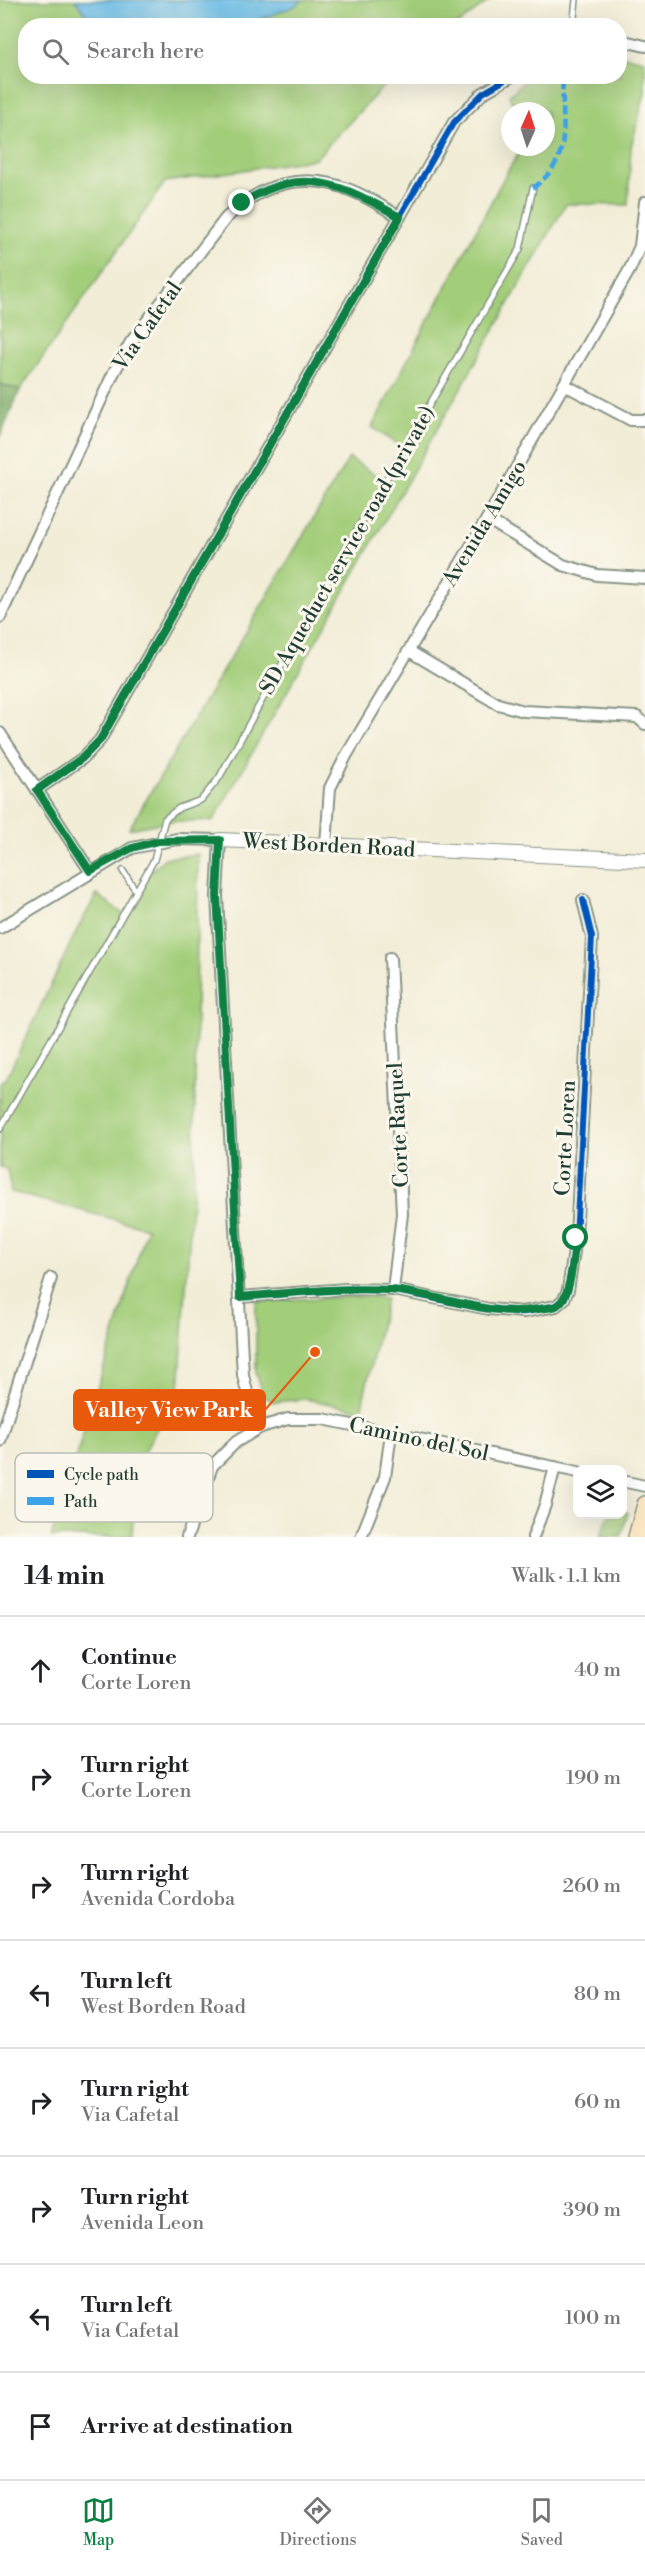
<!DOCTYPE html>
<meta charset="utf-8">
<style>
:root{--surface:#fff;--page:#f6f6f6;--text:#202124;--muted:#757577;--line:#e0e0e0;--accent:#0b8043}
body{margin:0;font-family:"Libre Bodoni",serif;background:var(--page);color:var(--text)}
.controls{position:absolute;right:18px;bottom:18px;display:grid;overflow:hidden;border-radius:12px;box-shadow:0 6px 24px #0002}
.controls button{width:54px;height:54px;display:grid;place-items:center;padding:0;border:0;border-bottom:2px solid var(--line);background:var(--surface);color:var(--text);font:30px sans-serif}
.compass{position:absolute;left:501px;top:102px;width:54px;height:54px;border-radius:50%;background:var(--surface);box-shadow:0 6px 24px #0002;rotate:3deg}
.stop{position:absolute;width:18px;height:18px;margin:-14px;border:4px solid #0b8043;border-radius:50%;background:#fff}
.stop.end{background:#0b8043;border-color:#fff;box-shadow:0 2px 6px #0008}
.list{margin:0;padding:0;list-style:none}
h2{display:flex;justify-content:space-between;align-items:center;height:78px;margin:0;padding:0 24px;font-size:26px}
h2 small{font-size:20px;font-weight:400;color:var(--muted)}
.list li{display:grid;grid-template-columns:39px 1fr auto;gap:18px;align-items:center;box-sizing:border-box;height:108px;padding:0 24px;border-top:2px solid var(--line)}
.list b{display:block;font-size:22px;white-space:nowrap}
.list p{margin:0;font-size:20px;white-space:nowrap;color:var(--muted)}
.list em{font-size:20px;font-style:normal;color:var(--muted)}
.icon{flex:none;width:33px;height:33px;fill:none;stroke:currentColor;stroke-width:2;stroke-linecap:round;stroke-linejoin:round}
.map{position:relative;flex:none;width:645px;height:1537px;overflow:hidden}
.search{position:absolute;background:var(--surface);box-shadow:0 6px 24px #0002;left:18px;right:18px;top:18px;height:66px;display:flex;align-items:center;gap:15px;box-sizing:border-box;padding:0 21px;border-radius:24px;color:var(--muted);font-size:22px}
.sheet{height:942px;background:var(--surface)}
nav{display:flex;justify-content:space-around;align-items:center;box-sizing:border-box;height:84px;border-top:2px solid var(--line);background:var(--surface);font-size:16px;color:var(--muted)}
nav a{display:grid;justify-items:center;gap:3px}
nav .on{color:var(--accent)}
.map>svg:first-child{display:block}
.green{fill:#a2cd79;stroke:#608556;stroke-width:1.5}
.forest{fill:#81b069;stroke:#50764e;stroke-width:1.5}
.water{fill:#69bbe5;stroke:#447c8c;stroke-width:1.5}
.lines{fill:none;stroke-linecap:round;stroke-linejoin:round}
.service-casing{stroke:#889586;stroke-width:8}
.minor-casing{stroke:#889586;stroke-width:14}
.tertiary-casing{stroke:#889586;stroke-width:16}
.secondary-casing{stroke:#889586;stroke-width:18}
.service{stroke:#fff;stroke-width:5}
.minor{stroke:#fff;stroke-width:10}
.tertiary{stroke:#fff;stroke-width:14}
.secondary{stroke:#fbe6c4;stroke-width:15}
.quiet{stroke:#3da4eb;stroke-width:4.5;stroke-dasharray:9 4.5;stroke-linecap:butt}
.cycleway-casing{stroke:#fbf7ec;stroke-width:10}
.cycleway{stroke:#0057b8;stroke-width:6}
.route{stroke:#0b8043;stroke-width:8}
.labels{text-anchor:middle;stroke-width:6;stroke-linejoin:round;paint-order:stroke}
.street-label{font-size:21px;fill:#1f3d34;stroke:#fbf7ec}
.key{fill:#fbf7ec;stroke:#b9bfb5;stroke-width:1.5}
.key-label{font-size:16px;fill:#1f3d34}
.leader{fill:none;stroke:#e8590c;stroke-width:2}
.callout-dot{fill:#e8590c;stroke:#fbf7ec;stroke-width:2}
.callout{fill:#e8590c;stroke:#e8590c;stroke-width:2}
.callout-label{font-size:22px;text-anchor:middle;font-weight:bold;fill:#fff}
</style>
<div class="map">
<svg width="645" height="1537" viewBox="0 0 645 1537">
<rect width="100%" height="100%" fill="#fbf7ec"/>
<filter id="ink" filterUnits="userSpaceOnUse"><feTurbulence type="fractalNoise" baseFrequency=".0167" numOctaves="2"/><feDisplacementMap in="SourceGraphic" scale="12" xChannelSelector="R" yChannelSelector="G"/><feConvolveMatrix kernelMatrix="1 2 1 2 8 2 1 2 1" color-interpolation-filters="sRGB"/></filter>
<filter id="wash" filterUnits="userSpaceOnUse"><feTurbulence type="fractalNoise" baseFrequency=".008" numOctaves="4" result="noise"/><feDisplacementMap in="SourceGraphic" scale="24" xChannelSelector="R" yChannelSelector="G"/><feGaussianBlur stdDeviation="1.35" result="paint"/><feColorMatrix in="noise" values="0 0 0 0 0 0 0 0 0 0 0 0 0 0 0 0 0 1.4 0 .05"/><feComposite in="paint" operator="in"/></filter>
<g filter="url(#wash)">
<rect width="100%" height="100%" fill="#f2edd7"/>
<g class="green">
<polygon points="0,0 490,0 457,25 26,26 26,76 392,77 315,159 165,182 20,390 0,384"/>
<polygon points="620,55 645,60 645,93 631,147 628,205 566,204 213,821 171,821 129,829 349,458 390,484 408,452 372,427 507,172 523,147 546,147 546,111 516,111 509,96 524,81 533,77 620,76"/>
<polygon points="198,854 194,1172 179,1390 136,1466 132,1537 51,1537 147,1228 11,1192 7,1169 0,1167 0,1082 6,1079 77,930 97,894 127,917 145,877 165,858"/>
<polygon points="370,1296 386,1299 361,1410 306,1399 274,1402 264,1397 256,1373 256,1301"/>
<polygon points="623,1511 628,1513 621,1537 600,1537 609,1515 622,1514"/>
</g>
<polygon class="forest" points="0,384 20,390 0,437"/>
<polygon class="water" points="75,0 303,0 293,7 244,25 93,25"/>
</g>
<g filter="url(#ink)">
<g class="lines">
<g class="service-casing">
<g id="service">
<polyline points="573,26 576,0"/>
<polyline points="123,871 136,891"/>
<polyline points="0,1129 154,860 165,819 179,808 201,800 219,778 348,545 520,249 533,188"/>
</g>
</g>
<g class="minor-casing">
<g id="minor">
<polyline points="620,40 645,46"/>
<polyline points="565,385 631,420 645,420"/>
<polyline points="487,519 563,565 597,575 645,578"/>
<path d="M0,617l114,-245 17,-30 95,-124c35,-34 77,-47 124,-28 18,7 34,18 50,27"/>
<polyline points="409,651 498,704 524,711 637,717 645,724"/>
<polyline points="0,733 90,871"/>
<polyline points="37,790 83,758 100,740 454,122 483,93 512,76"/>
<polyline points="326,845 330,788 346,756 487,519 630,269 640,246 645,202"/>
<polyline points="0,928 132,848 177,839 220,840 217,896 243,1375 248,1396 261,1427"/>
<polyline points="390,958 402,1214 393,1290"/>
<polyline points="240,1297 347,1289 393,1290 489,1309 523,1312 556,1306 564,1299 568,1290 576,1238 592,937 583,900"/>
<polyline points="0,1441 51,1278"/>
<polyline points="622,1481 645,1486"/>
<polyline points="187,1537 212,1466 236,1442 261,1427 288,1419 323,1419 578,1472"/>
<polyline points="361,1537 385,1477 391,1433"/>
<polyline points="533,1537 545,1505 555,1467"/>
</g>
</g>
<g class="tertiary-casing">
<polyline id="tertiary" points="220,840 645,860"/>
</g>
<g class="secondary-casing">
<polyline id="secondary" points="636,1537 645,1504"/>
</g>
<use href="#service" class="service"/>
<use href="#minor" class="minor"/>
<use href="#tertiary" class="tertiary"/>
<use href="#secondary" class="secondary"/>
<path class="quiet" d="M533,188c43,-31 27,-67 30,-112"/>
<g class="cycleway-casing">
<g id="cycleway">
<polyline points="37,790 83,758 100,740 454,122 483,93 512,76"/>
<polyline points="240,1297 347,1289 393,1290 489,1309 523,1312 556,1306 564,1299 568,1290 576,1238 592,937 583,900"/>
</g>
</g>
<use href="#cycleway" class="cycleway"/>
</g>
</g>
<g class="lines" filter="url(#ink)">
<path class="route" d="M242,203c62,-39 100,-18 158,14l-300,523 -18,18 -45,32 53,81 42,-23 26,-7 62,-1 -3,56 23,401c50,-4 99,-10 149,-7 50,3 99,28 149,19 5,-1 13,-1 18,-3 16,-8 17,-51 20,-68"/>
</g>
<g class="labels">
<g class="street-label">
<text transform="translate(147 326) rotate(-55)" y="7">Via Cafetal</text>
<text transform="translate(484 523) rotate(-59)" y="7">Avenida Amigo</text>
<text transform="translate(347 550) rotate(-60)" y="7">SD Aqueduct service road (private)</text>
<text transform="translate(329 845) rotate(3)" y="7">West Borden Road</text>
<text transform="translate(398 1125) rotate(-93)" y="7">Corte Raquel</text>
<text transform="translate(565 1138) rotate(-87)" y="7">Corte Loren</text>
<text transform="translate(419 1439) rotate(12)" y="7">Camino del Sol</text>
</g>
</g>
<rect x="15" y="1453" width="198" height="69" rx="9" class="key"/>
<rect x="27" y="1470" width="27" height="8" fill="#0057b8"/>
<rect x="27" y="1497" width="27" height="8" fill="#3da4eb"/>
<g class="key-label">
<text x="64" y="1480">Cycle path</text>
<text x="64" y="1507">Path</text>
</g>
<path class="leader" d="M315 1352L265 1410"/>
<circle class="callout-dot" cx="315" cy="1352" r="6"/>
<rect class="callout" x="74" y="1390" width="191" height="40" rx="6"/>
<g class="callout-label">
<text x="169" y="1417">Valley View Park</text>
</g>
</svg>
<div class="controls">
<button><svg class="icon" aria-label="layers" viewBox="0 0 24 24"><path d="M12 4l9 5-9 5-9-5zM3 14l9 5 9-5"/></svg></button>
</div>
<svg class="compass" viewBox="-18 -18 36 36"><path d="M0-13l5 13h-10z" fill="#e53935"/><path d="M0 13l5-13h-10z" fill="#757577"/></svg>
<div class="stop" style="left:576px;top:1238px"></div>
<div class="stop end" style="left:242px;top:203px"></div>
<div class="search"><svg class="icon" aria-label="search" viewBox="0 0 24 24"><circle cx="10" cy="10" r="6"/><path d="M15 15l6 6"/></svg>Search here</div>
</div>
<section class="sheet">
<h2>14 min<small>Walk · 1.1 km</small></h2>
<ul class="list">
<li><svg class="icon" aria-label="ahead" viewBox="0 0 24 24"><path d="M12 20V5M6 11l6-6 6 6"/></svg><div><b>Continue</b><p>Corte Loren</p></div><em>40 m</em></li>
<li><svg class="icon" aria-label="right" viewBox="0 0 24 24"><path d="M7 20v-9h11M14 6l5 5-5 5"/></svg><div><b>Turn right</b><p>Corte Loren</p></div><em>190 m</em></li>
<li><svg class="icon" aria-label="right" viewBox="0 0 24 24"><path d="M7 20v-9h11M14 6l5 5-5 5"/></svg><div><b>Turn right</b><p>Avenida Cordoba</p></div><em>260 m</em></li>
<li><svg class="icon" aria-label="left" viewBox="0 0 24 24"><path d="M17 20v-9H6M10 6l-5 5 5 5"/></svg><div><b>Turn left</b><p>West Borden Road</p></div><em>80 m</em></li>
<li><svg class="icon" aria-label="right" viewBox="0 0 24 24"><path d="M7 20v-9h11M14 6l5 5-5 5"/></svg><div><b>Turn right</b><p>Via Cafetal</p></div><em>60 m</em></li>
<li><svg class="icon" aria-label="right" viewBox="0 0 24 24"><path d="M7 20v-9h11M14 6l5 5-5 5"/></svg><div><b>Turn right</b><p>Avenida Leon</p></div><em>390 m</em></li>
<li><svg class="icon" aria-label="left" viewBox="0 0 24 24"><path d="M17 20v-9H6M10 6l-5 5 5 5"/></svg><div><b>Turn left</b><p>Via Cafetal</p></div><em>100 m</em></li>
<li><svg class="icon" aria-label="arrive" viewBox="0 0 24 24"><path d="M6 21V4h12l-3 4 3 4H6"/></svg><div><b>Arrive at destination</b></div></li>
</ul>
</section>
<nav>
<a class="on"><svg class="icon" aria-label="map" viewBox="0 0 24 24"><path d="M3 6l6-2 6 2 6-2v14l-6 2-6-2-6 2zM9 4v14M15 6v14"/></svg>Map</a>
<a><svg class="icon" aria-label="directions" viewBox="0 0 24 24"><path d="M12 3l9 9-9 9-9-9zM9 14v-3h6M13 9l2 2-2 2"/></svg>Directions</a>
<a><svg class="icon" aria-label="saved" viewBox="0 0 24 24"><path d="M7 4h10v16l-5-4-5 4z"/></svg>Saved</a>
</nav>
